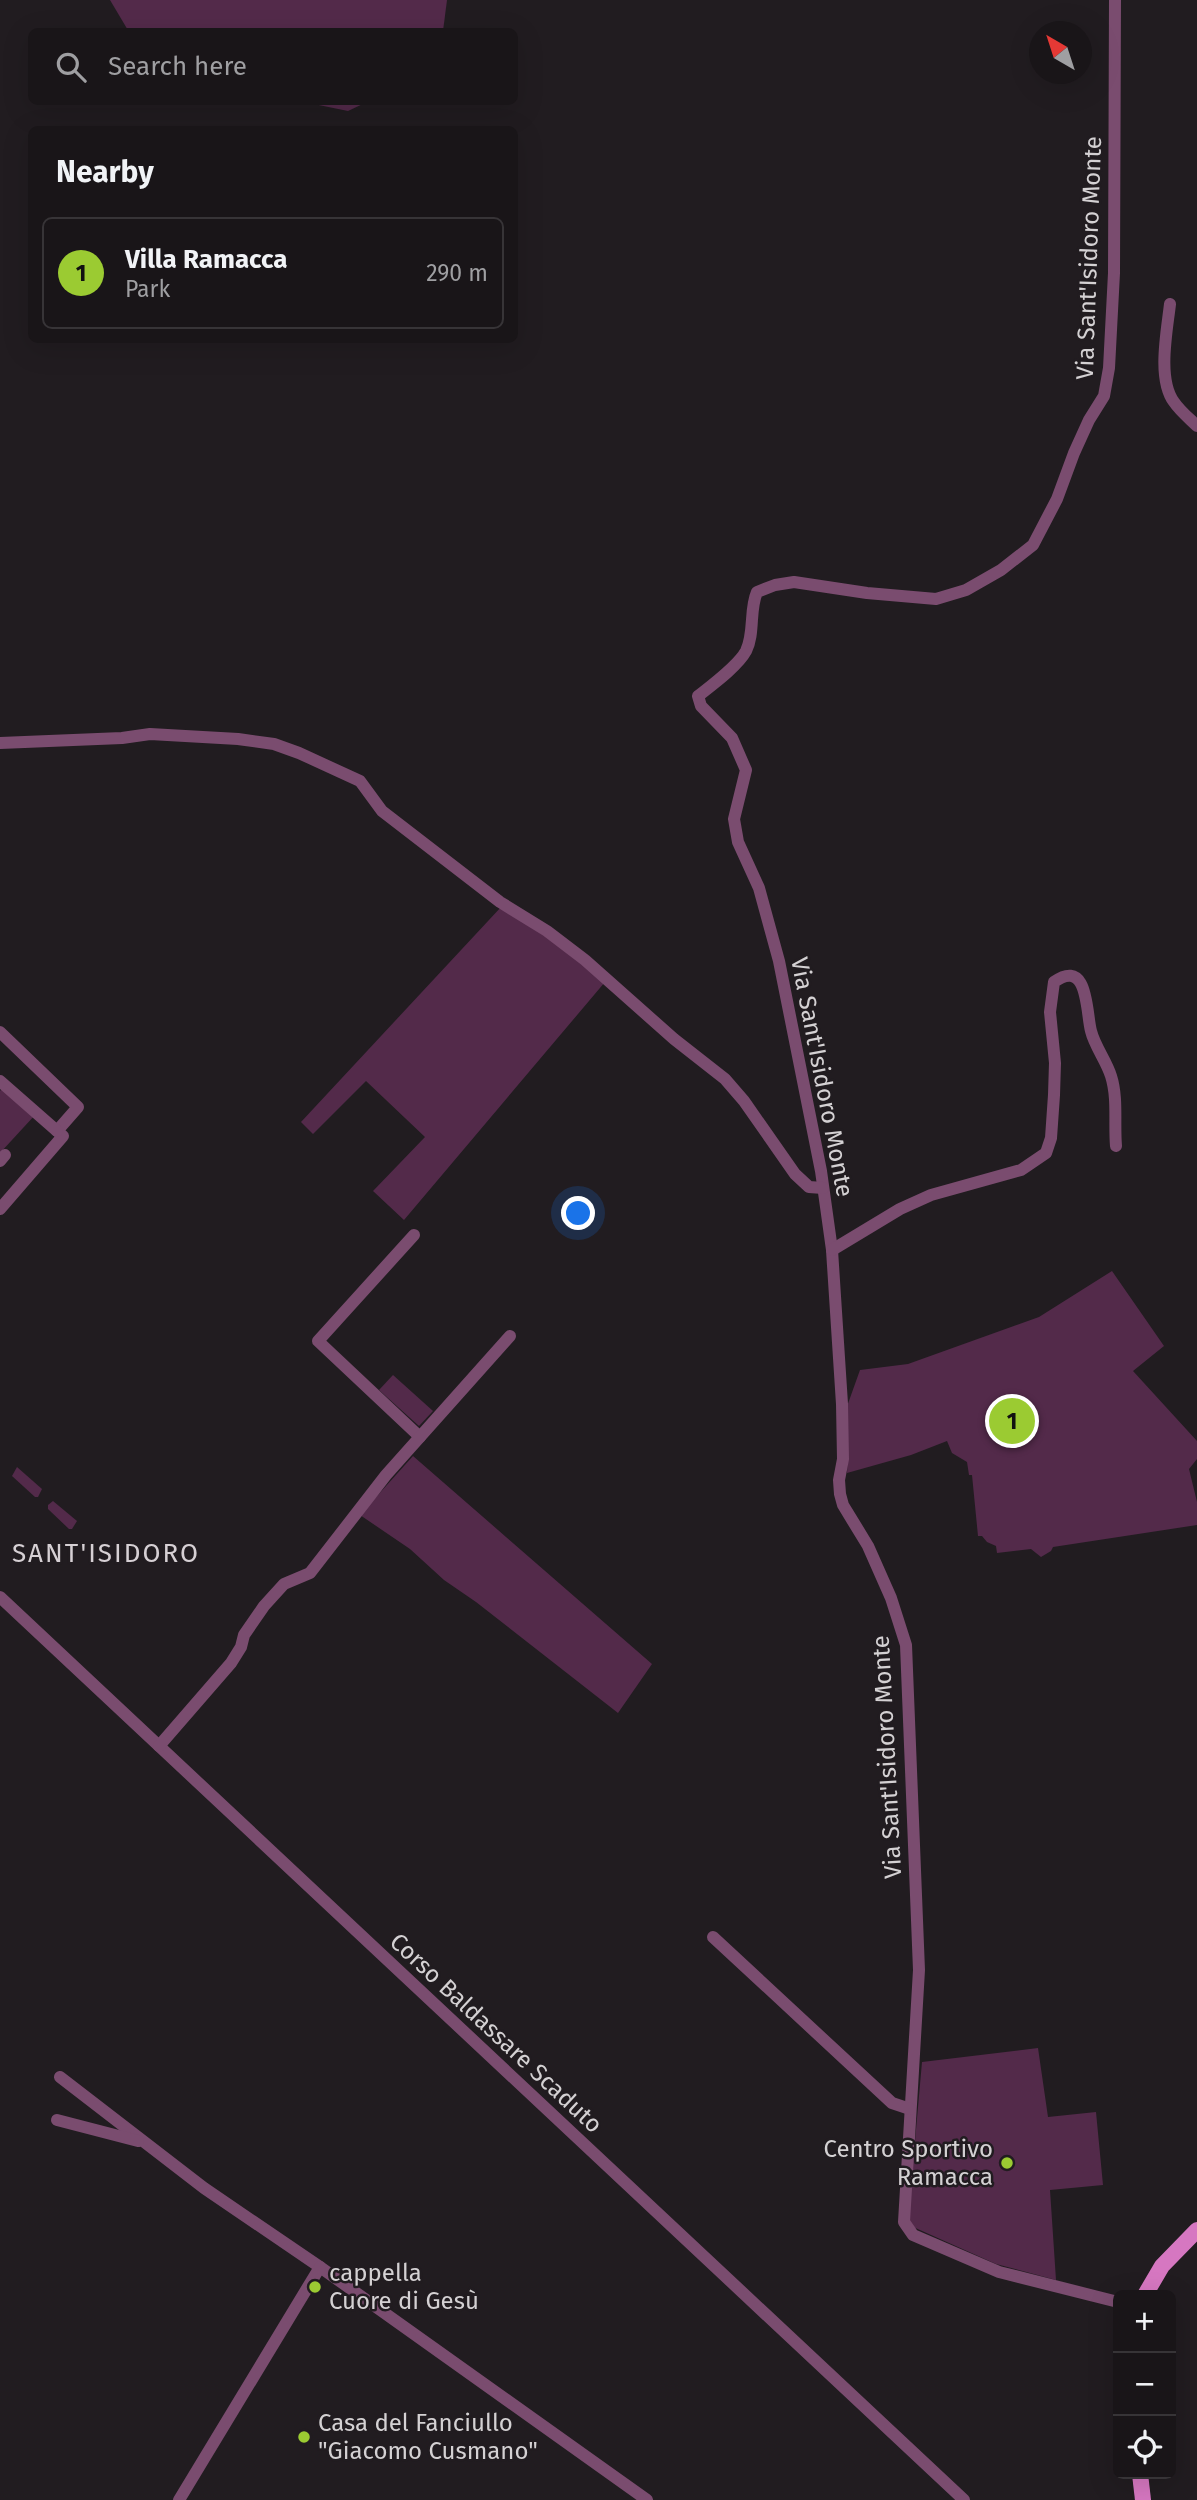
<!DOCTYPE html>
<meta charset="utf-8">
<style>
:root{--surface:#191518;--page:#221e21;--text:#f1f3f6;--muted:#9f9fa2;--line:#373437;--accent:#9bcb32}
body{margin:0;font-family:"Fira Sans",sans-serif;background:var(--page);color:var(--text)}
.controls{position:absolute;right:21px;bottom:21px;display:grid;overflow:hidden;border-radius:10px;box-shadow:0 7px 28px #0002}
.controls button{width:63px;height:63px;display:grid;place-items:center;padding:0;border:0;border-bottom:2px solid var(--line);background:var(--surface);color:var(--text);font:35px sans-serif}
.compass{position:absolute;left:1029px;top:21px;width:63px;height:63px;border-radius:50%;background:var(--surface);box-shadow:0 7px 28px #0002;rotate:321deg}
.you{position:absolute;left:579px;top:1214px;width:24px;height:24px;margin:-18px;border:5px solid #fff;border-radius:50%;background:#1a73e8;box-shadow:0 0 0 10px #1a73e833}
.badge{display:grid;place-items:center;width:46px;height:46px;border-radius:50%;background:var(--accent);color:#111;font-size:23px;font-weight:700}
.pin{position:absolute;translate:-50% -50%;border:4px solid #fff;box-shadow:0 2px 7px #0006}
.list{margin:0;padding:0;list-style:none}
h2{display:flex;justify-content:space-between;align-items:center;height:91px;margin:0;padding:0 28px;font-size:30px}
h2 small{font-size:23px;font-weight:400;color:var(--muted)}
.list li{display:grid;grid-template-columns:46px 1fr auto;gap:21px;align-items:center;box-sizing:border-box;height:112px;margin:0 14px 14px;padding:0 14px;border:2px solid var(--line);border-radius:10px}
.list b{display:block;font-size:26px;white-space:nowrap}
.list p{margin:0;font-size:23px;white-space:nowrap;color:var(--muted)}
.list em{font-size:23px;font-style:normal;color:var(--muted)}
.icon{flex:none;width:38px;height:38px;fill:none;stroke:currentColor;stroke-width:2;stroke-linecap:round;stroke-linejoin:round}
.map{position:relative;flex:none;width:1197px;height:2500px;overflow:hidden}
.search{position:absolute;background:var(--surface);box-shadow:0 7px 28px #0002;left:28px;top:28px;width:490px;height:77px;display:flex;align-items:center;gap:18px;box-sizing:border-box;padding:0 24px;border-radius:10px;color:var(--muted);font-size:26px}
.panel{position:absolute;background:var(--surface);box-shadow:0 7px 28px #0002;left:28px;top:126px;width:490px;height:217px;border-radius:10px}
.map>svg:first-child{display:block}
.green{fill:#532a4a}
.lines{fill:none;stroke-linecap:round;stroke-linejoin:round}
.minor{stroke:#7a4c6f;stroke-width:12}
.major{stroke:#d677c1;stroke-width:16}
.poi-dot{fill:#9bcb32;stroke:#211c20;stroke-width:2.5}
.labels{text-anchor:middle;stroke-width:5;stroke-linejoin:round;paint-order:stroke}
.street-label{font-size:24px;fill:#d4d1d3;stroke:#211c20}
.poi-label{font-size:24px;fill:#d4d1d3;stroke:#211c20;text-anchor:start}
.neighbourhood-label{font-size:26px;letter-spacing:2px;fill:#d6d0d4;stroke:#211c20}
</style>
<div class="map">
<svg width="1197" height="2500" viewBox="0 0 1197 2500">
<rect width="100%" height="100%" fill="#211c20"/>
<g class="green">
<polygon points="110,0 447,0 443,31 129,32"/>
<polygon points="304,102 367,102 348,111"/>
<polygon points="502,906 562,945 605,982 404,1220 373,1191 425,1137 366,1081 313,1134 301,1122"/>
<polygon points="4,1086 35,1115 0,1153 0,1091"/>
<polygon points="1112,1271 1164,1346 1133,1371 1197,1441 1197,1459 1189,1469 1197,1502 1197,1525 1053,1547 1051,1551 1041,1557 1031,1549 997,1553 996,1546 987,1542 982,1536 978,1536 972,1475 969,1475 967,1462 952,1453 947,1441 911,1455 847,1473 848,1454 845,1412 860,1370 908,1364 1039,1317"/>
<polygon points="393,1375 433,1411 419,1426 379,1390"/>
<polygon points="413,1456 652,1664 618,1713 476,1602 444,1580 410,1549 360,1515"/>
<polygon points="17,1467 42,1489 38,1497 35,1497 12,1476"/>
<polygon points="53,1501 77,1521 72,1529 69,1529 48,1509 48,1505"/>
<polygon points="1038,2048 1048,2117 1096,2112 1103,2185 1050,2190 1056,2280 996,2264 911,2226 908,2220 922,2062"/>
</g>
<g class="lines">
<g class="minor">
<path d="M1115,0l-1,273 -5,95 -5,28 -15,24 -15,33 -17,46 -24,46 -32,25 -35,20 -30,9 -69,-6 -73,-11 -19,3 -18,7c-8,18 -2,41 -11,59 -8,15 -34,34 -48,45l3,10 31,32 14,32 -12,49 4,23 21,46 20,73 42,210 11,79 10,154 1,55 -4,21 1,14 3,11 25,41 23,52 15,47 13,325 -15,252 9,13 86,37 119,30"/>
<path d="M1170,304c-3,27 -13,75 4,98 6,9 16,17 23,24"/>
<polyline points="0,743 122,738 150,734 238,739 274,744 299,753 360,781 382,811 500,902 547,931 585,960 674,1039 725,1079 744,1101 795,1174 809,1187 823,1188"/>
<polyline points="0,1032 78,1107 57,1131 63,1136 0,1209"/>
<polyline points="0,1081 57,1131"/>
<polyline points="0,1161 5,1155"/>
<polyline points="414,1235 318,1341 420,1437"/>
<path d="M832,1250l68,-41 31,-14 90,-25 25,-17 5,-15 3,-43 1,-32 -5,-51 4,-30c35,-25 32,31 37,49 4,16 15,29 20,45 7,22 3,47 5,70"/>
<polyline points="0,1597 964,2500"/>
<polyline points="159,1746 231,1663 241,1647 244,1635 264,1606 284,1584 310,1573 386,1475 510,1336"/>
<polyline points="713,1937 892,2103 910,2109"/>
<polyline points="60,2077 204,2188 320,2267 647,2500"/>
<polyline points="57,2120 138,2141"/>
<polyline points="179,2500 320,2267"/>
</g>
<g class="major">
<polyline points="1145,2295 1162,2266 1197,2230"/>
<polyline points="1140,2474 1143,2500"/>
</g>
</g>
<g class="poi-dot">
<circle cx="1007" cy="2163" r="7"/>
<circle cx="315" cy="2287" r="7"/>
<circle cx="304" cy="2437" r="7"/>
</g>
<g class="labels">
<g class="street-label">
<text transform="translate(1089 258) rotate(-88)" y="8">Via Sant'Isidoro Monte</text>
<text transform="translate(822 1077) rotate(79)" y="8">Via Sant'Isidoro Monte</text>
<text transform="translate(887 1757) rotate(-93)" y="8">Via Sant'Isidoro Monte</text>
<text transform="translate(496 2033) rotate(43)" y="8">Corso Baldassare Scaduto</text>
</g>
<g class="poi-label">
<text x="993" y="2157" text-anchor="end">Centro Sportivo<tspan x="993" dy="28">Ramacca</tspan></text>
<text x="329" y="2281">cappella<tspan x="329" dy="28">Cuore di Gesù</tspan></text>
<text x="318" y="2431">Casa del Fanciullo<tspan x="318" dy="28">"Giacomo Cusmano"</tspan></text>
</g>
<g class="neighbourhood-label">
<text x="106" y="1562">SANT'ISIDORO</text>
</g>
</g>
</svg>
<div class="controls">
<button>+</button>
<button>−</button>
<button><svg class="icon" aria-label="locate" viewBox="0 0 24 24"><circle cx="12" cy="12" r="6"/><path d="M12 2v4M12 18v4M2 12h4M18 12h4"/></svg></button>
</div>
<svg class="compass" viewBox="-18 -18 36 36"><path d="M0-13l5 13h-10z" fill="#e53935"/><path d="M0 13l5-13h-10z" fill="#9f9fa2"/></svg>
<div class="you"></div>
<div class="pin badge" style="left:1012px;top:1421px">1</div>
<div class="search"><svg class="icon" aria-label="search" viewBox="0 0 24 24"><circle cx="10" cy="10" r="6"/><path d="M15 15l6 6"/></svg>Search here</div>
<section class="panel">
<h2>Nearby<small></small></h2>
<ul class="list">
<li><span class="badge">1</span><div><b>Villa Ramacca</b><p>Park</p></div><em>290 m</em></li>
</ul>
</section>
</div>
